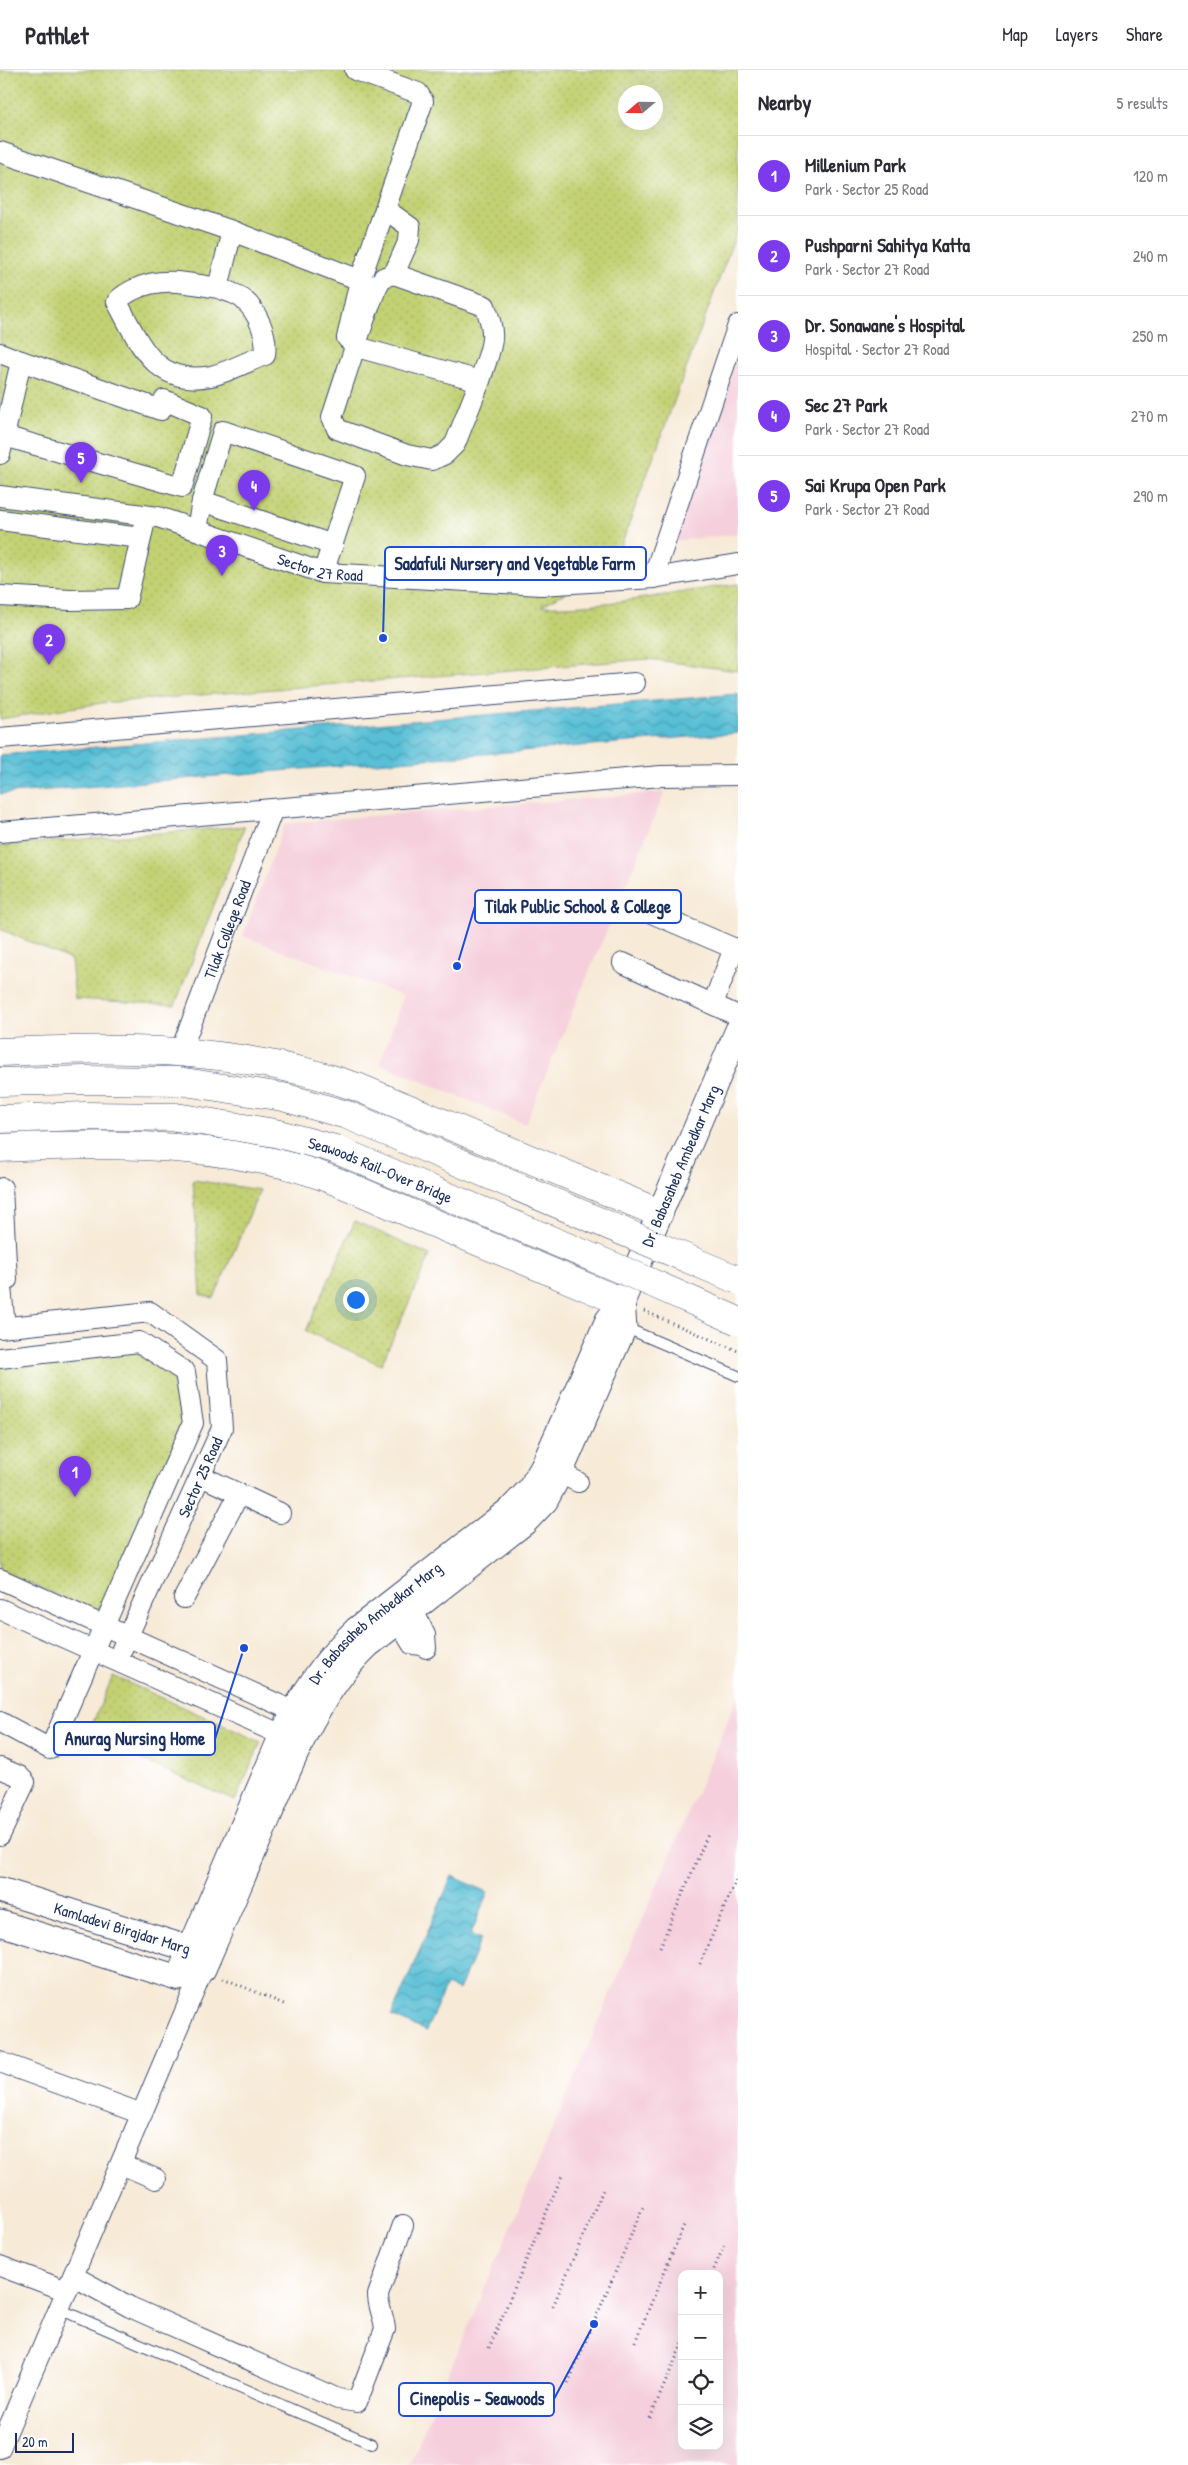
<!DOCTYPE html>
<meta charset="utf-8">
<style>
:root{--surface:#fff;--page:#f2f2f3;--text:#2b2b33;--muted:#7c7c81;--line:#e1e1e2;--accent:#7c3aed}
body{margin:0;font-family:"Patrick Hand",sans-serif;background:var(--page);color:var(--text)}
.controls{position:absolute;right:15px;bottom:15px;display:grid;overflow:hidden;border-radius:10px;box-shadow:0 5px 20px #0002}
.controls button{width:45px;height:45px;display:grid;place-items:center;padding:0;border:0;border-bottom:1px solid var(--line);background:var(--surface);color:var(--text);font:25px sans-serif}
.compass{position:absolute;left:618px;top:15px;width:45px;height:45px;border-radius:50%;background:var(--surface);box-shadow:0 5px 20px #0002;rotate:250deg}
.scale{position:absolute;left:15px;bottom:12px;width:59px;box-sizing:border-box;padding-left:5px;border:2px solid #1b2f5e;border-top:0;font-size:14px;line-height:18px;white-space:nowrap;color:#1b2f5e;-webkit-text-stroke:4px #fff;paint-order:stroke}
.you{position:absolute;left:355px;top:1229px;width:18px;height:18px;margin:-12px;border:4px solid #fff;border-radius:50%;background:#1a73e8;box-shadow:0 0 0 8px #1a73e833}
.badge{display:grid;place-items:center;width:32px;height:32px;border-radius:50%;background:var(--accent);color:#fff;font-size:16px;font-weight:700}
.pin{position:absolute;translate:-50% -41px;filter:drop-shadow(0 1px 2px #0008)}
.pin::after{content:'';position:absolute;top:26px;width:18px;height:15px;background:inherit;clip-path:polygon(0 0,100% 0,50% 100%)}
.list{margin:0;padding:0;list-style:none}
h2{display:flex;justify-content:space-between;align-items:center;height:65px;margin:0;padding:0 20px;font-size:21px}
h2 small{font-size:16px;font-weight:400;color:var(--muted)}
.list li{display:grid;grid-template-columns:32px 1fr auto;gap:15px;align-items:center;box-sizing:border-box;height:80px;padding:0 20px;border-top:1px solid var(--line)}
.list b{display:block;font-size:19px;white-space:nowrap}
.list p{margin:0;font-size:16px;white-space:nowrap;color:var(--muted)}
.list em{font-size:16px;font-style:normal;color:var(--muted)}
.icon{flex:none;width:28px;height:28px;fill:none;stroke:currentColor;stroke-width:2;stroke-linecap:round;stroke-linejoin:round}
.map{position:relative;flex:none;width:738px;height:2395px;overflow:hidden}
header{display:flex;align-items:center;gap:30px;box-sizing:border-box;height:70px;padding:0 25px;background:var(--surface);border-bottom:1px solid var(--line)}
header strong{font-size:24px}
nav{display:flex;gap:28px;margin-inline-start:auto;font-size:18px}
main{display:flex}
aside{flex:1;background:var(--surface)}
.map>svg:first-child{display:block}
.built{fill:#f5cfdb;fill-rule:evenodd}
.park{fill:url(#park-dots);stroke:#6f8068;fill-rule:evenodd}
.water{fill:url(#water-waves);stroke:#3a779a}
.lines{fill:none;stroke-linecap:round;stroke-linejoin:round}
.service-casing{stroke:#3c4b70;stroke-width:12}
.minor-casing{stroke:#3c4b70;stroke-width:22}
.tertiary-casing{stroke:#3c4b70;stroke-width:27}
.secondary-casing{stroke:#3c4b70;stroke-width:29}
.path{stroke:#3c4b70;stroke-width:3;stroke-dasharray:1 4;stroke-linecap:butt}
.service{stroke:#fff;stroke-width:10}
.minor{stroke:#fff;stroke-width:20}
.tertiary{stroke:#fff;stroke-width:25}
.secondary{stroke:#fff;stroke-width:28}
.secondary-bridge-casing{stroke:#3c4b70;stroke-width:29;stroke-linecap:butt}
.secondary-bridge{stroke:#fff;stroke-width:28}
.labels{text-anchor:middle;stroke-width:4;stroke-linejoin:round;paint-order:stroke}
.street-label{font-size:16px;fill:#1b2f5e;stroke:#fff}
.leader{fill:none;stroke:#1d4ed8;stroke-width:2}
.callout-dot{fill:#1d4ed8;stroke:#fff;stroke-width:2}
.callout{fill:#fff;stroke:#1d4ed8;stroke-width:2}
.callout-label{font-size:18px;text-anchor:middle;font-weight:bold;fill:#1b2f5e}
</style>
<header>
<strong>Pathlet</strong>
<nav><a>Map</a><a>Layers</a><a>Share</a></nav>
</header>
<main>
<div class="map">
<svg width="738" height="2395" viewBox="0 0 738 2395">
<defs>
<pattern id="park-dots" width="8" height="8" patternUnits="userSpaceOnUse" patternTransform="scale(1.25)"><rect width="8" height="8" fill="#c3d173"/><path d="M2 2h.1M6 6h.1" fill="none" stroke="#a7b466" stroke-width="1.8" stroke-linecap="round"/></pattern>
<pattern id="water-waves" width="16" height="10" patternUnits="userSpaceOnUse" patternTransform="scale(1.25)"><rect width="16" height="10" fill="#58bfd6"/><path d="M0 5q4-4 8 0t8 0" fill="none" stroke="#489cb1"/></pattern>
</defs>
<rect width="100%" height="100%" fill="#fff"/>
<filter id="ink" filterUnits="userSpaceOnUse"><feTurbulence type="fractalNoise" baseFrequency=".02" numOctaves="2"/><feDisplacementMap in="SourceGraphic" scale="10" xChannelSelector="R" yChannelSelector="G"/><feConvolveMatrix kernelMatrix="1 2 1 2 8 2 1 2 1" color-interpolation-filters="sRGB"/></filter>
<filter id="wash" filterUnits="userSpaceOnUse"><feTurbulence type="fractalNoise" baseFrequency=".0096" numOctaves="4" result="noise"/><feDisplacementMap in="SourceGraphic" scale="20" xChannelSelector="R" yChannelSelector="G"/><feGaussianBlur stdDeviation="1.12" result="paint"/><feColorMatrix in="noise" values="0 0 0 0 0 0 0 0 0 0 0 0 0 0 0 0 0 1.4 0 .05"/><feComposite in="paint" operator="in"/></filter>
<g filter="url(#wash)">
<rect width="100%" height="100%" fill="#f7ead7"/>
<g class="built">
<polygon points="738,283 738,464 672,471"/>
<polygon points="665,722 525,1054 380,994 403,926 243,866 285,753"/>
<path d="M738,1626v769h-329zM682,2204h37v172h-37z"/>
</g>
<g class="park">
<path d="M0,0h738v158l-118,320 -10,20 -69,38c65,2 133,-14 197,-22v87l-90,-12 -546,44 -102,16zM626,22h30v30h-30z"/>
<polygon points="245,756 175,935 75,929 71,890 0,859 0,776"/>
<polygon points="193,1110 260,1120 214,1228 201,1225"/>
<polygon points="355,1151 430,1185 381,1295 306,1261"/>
<polygon points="137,1282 175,1306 183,1354 99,1544 0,1500 0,1297"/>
<polygon points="113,1606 261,1672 235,1731 87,1666"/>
</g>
<g class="water">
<polygon points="738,624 738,663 0,724 0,685"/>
<polygon points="452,1806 488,1822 471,1864 481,1869 459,1920 446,1915 426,1961 391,1946"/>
</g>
</g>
<g filter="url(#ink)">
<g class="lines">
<g class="service-casing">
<g id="service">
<polyline points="624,1257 738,1306"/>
<polyline points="59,2239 372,2374"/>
</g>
</g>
<g class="minor-casing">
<g id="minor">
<path d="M355,0l63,23 5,8 -63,179 -13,58 10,9 123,34c10,-34 19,-41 5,-75l-91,-32c-3,1 -8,2 -11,4 -10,8 -44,119 -51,139l5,12 70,26 25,5 13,-6 10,-10 25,-63"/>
<polyline points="0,82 232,161 360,210"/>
<polyline points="385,139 410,157 409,170 394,204"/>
<path d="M218,218c-30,-5 -57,-12 -85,2 -7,4 -12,6 -16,12 22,40 37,85 94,74 18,-4 37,-15 54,-21 3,-19 -7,-43 -22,-56 -7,-6 -18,-8 -25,-11l14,-57"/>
<polyline points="0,283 21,291 0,384"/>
<polyline points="4,366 182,417 202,346 164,330 161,340 21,291"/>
<path id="s1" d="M0,426l158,21 165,56 218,12 112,-7 85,-14"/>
<polyline points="202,431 333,475"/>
<polyline points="0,450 141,468"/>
<polyline points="197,460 202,431 223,361 355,406 323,503"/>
<polyline points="653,508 738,255"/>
<polyline points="0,526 70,530 127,529 146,446"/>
<polyline points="0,668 635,613"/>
<polyline points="0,762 661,706 738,705"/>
<polyline points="642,839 738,880"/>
<polyline points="623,893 738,946"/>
<polyline points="713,934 734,878"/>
<path id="s2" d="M181,980l92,-241"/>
<polyline points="2,1118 7,1210 1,1217 5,1257"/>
<polyline points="0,1258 150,1242 217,1290 222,1358 122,1579"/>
<polyline points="0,1288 139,1272 185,1302 193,1353 50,1679 0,1652"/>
<polyline points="560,1403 578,1412"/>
<polyline points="201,1406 280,1443"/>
<polyline points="0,1509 293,1641 305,1660 282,1665 0,1539"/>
<polyline points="184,1528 239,1424"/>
<polyline points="413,1540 425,1565 426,1578"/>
<polyline points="399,1552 412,1574 424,1575"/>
<polyline points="0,1698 19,1706 25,1712 0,1765"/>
<polyline points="0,1992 142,2044"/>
<polyline points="121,2094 156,2109"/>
<polyline points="0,2196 67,2221"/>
<path d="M73,2206l57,31 208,92 19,3 28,-73c-1,-13 -7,-22 -7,-34l25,-70"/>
<polyline points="0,2378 203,1899"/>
</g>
</g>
<g class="tertiary-casing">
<g id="tertiary">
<path id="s3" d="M0,1820l190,59 9,14"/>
<polyline points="0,1853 178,1908 194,1902"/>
<path d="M203,1899c22,-50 43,-100 65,-151 26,-62 50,-125 100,-173l157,-123 20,-21 15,-28 64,-146 -2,-25"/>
<path id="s4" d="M178,1908l104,-243c19,-39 42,-75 74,-105l156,-122 18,-19 13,-22 65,-147 14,-18 116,-272"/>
</g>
</g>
<g class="secondary-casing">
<g id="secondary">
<path d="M0,982c120,-6 242,-5 357,35l302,126"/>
<polyline points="0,1012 85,1010 178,1011"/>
<polyline points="0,1049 85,1046 176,1047"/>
<path d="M0,1078c96,-5 192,-6 286,17 45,11 88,33 131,51 68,28 137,57 205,86"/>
</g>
</g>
<g class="path">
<polyline points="644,1241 738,1281"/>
<polyline points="660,1877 709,1762"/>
<polyline points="700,1894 738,1805"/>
<polyline points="223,1908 286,1935"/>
<polyline points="712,2204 725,2173"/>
<polyline points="553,2236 603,2120"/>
<polyline points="635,2272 684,2155"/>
<polyline points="489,2278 563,2103"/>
<polyline points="568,2313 643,2137"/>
<polyline points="650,2348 682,2274"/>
</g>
<use href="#service" class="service"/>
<use href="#minor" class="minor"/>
<use href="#tertiary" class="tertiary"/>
<use href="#secondary" class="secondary"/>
<g class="secondary-bridge-casing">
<g id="secondary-bridge">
<polyline points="178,1011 283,1027 347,1045 738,1210"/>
<path id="s5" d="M176,1047l99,16 60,16 299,126 104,46"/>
</g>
</g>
<use href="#secondary-bridge" class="secondary-bridge"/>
</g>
</g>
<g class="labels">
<g class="street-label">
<text dy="6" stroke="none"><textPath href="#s1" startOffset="330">Sector 27 Road</textPath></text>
<text dy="6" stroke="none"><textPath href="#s2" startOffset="129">Tilak College Road</textPath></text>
<text dy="6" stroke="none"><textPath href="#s4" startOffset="975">Dr. Babasaheb Ambedkar Marg</textPath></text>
<text dy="6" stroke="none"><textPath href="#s5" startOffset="212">Seawoods Rail-Over Bridge</textPath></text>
<text transform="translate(200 1407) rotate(-66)" y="6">Sector 25 Road</text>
<text dy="6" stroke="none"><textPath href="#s4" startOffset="412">Dr. Babasaheb Ambedkar Marg</textPath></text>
<text dy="6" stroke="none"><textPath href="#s3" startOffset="128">Kamladevi Birajdar Marg</textPath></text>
</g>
</g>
<path class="leader" d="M383 568L385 493M457 896L475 836M244 1578L215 1669M594 2254L554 2329"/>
<g class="callout-dot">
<circle cx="383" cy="568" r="5"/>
<circle cx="457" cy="896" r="5"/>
<circle cx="244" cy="1578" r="5"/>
<circle cx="594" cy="2254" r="5"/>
</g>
<g class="callout">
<rect x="385" y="477" width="261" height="33" rx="5"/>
<rect x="475" y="820" width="206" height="33" rx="5"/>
<rect x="54" y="1652" width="161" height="33" rx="5"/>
<rect x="399" y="2313" width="155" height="33" rx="5"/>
</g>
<g class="callout-label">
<text x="515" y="500">Sadafuli Nursery and Vegetable Farm</text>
<text x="578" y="843">Tilak Public School &amp; College</text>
<text x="135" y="1675">Anurag Nursing Home</text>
<text x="477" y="2335">Cinepolis - Seawoods</text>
</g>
</svg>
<div class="controls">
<button>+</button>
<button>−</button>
<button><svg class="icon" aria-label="locate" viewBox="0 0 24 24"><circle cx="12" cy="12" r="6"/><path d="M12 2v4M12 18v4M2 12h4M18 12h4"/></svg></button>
<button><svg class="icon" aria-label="layers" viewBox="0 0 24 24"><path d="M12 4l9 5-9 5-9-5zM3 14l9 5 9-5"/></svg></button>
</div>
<svg class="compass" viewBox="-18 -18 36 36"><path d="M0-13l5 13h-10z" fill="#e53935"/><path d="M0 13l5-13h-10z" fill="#7c7c81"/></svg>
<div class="scale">20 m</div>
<div class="you"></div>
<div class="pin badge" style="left:75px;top:1427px">1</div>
<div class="pin badge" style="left:49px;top:595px">2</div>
<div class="pin badge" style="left:222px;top:506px">3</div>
<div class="pin badge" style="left:254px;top:441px">4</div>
<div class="pin badge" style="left:81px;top:413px">5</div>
</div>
<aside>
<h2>Nearby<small>5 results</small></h2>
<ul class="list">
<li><span class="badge">1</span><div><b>Millenium Park</b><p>Park · Sector 25 Road</p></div><em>120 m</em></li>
<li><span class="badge">2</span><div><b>Pushparni Sahitya Katta</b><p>Park · Sector 27 Road</p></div><em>240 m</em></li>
<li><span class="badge">3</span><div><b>Dr. Sonawane's Hospital</b><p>Hospital · Sector 27 Road</p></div><em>250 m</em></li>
<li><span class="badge">4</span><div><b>Sec 27 Park</b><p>Park · Sector 27 Road</p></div><em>270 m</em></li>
<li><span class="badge">5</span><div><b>Sai Krupa Open Park</b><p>Park · Sector 27 Road</p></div><em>290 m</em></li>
</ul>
</aside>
</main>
